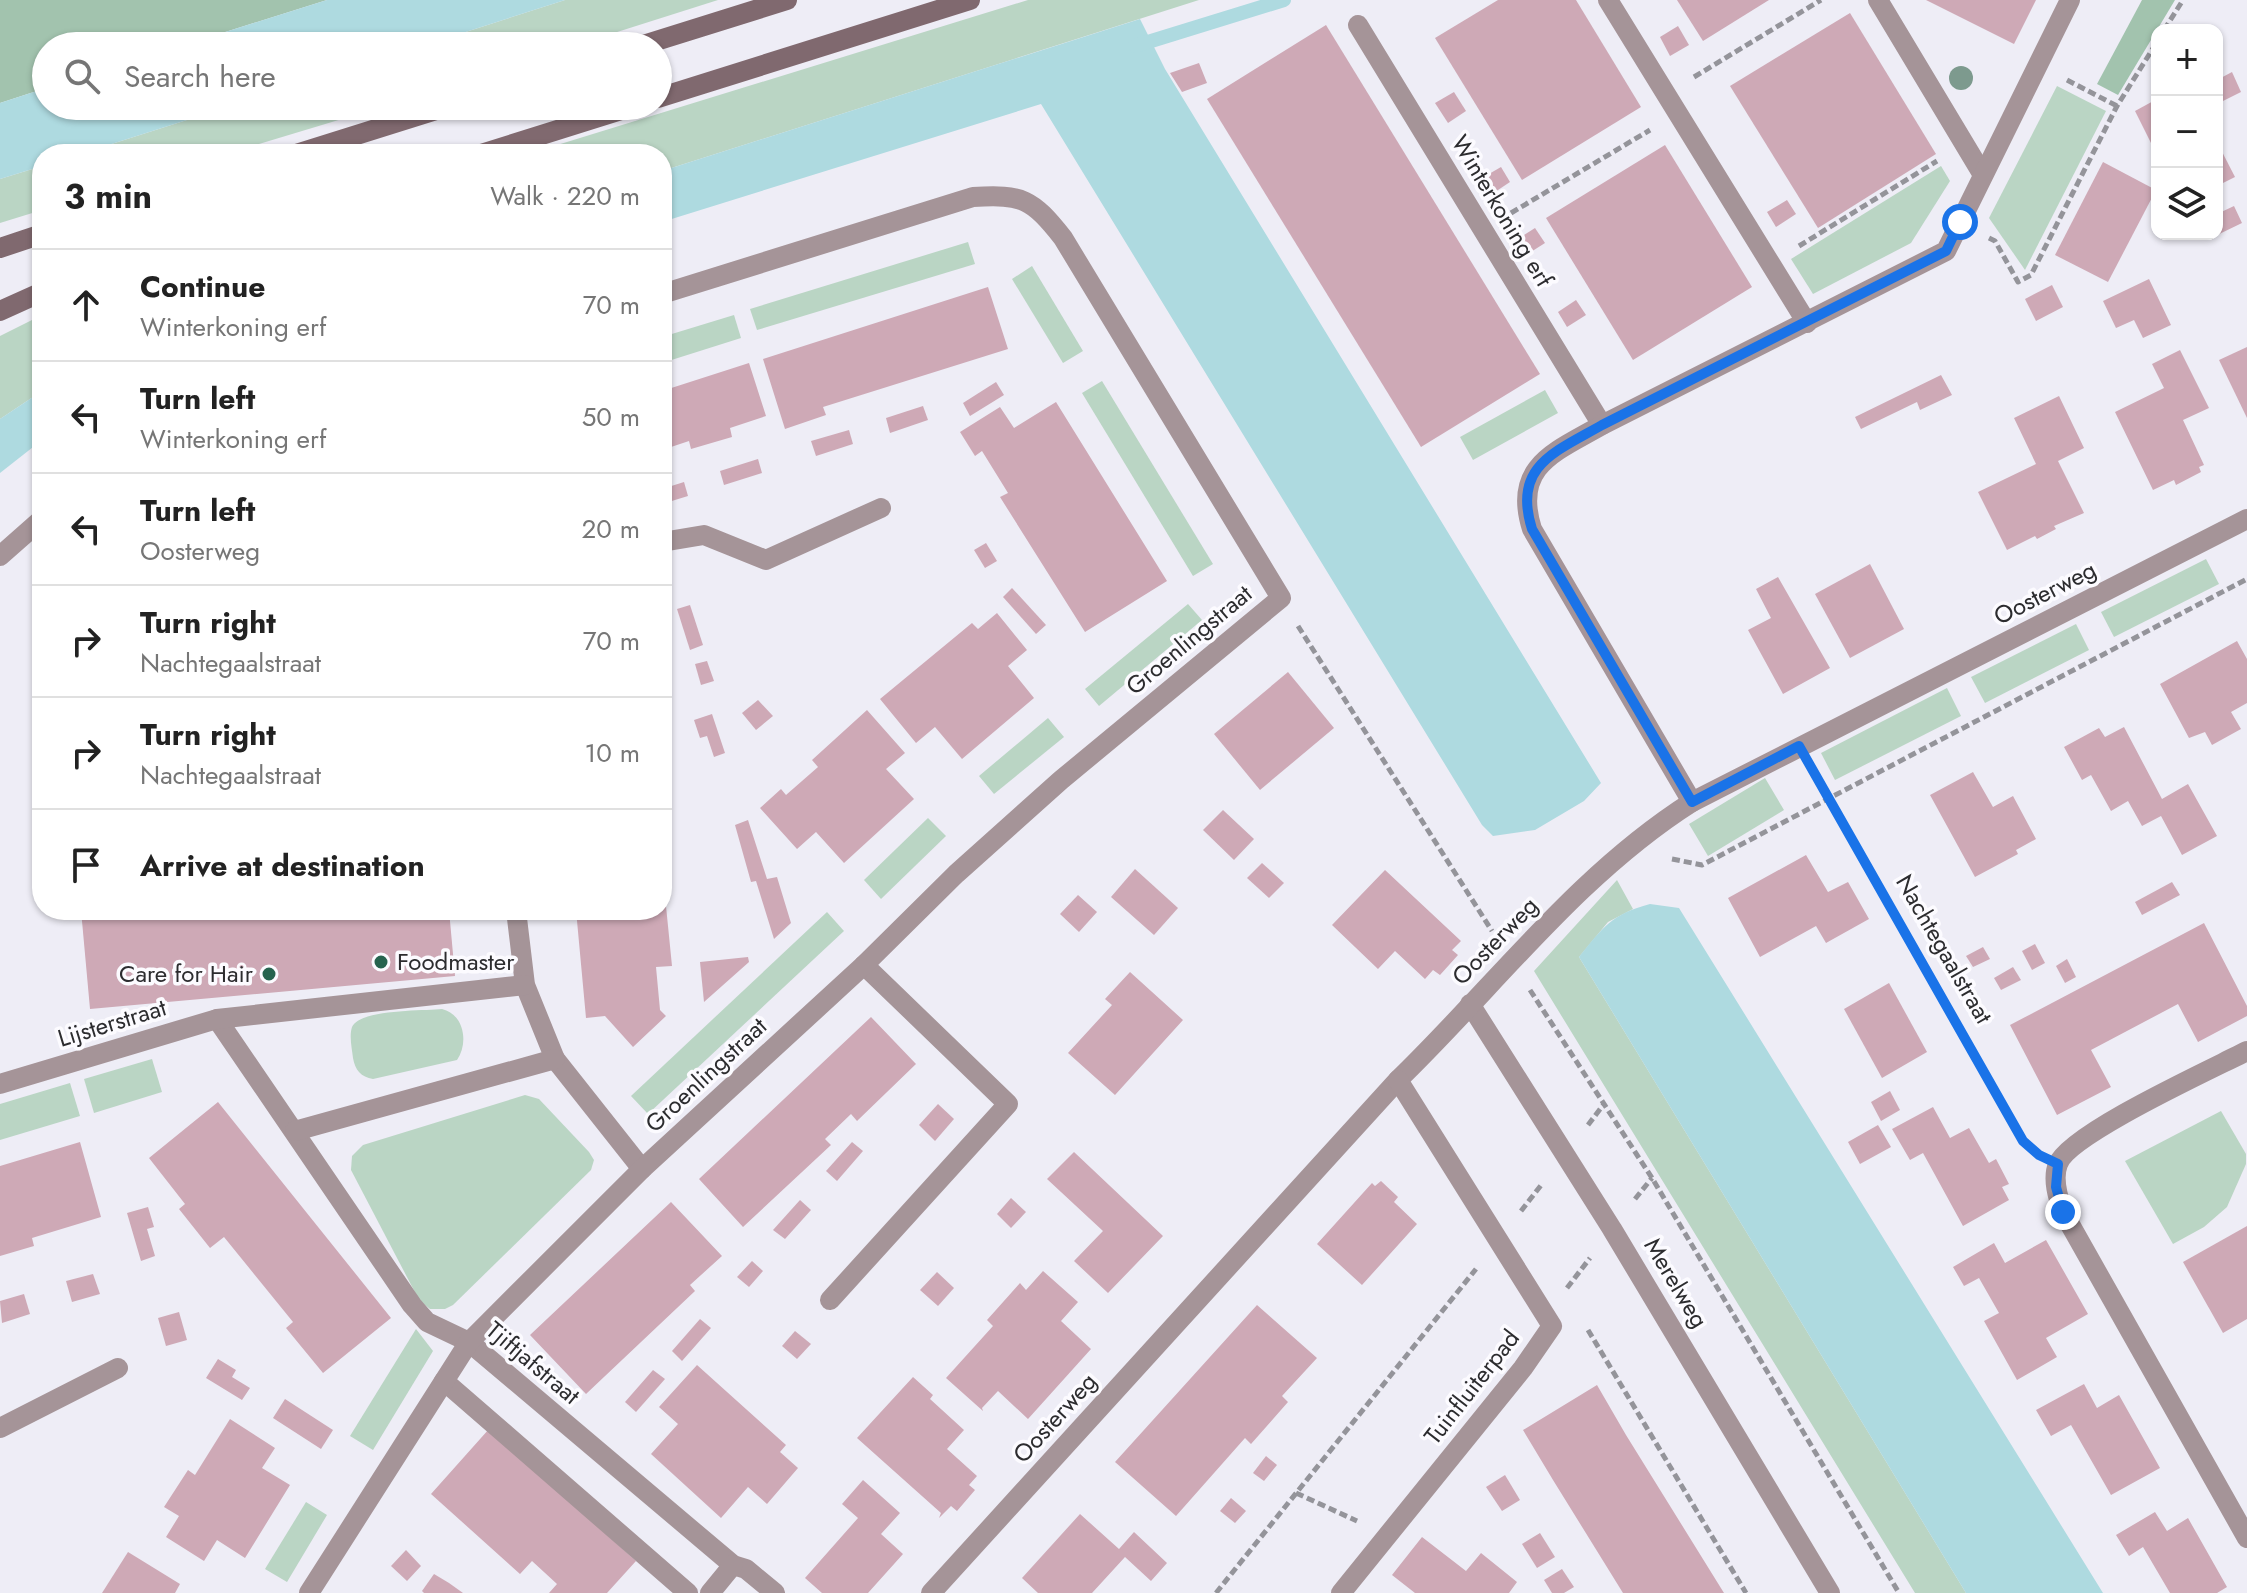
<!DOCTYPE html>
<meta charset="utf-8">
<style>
:root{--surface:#fff;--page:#f2f2f2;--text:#222;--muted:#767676;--line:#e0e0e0}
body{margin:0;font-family:Jost,sans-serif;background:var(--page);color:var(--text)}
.controls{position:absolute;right:24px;top:24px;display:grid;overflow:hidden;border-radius:16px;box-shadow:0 2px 6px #0004}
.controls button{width:72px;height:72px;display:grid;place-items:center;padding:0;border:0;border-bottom:2px solid var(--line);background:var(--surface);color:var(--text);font:40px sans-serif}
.stop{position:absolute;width:24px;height:24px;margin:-18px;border:6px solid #1a73e8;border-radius:50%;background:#fff}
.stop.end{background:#1a73e8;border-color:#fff;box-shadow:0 2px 8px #0008}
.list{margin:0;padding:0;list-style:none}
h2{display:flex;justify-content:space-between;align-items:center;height:104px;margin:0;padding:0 32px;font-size:34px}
h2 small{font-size:26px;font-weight:400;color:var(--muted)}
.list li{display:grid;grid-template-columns:52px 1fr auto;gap:24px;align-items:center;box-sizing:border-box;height:112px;padding:0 32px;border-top:2px solid var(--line)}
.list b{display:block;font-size:30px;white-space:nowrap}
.list p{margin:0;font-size:26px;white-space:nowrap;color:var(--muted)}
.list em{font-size:26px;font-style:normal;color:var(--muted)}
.icon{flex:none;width:44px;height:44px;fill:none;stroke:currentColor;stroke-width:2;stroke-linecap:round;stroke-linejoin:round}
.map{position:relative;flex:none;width:2247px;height:1593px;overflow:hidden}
.search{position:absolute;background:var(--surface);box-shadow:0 2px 6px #0004;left:32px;top:32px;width:640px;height:88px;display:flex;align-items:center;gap:20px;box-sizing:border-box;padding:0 28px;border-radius:44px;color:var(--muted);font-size:30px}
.panel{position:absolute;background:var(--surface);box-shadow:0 2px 6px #0004;left:32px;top:144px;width:640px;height:776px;border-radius:32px}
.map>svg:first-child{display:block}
.green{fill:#bad5c4}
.forest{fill:#a2c3ae}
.water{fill:#aedae0}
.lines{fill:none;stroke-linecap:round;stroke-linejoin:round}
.stream{stroke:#aedae0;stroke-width:14}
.building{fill:#cea9b6}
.path{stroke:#94949a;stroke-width:5;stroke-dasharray:8 4;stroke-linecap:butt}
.lane{stroke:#a59498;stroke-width:20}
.street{stroke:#a59498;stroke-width:20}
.secondary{stroke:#80696f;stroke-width:20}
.tree{fill:#7d9a8e}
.route{stroke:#1a73e8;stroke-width:10}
.poi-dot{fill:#26634e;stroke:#fcfbff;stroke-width:3}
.labels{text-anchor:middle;stroke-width:7;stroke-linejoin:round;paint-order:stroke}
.street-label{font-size:24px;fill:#2c2c2f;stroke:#fcfbff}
.poi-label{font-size:24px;fill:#2c2c2f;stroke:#fcfbff;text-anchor:start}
</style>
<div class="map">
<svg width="2247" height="1593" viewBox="0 0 2247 1593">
<rect width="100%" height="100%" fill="#eeedf6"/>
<g class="green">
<polygon points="565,0 718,0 573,46 422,46"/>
<polygon points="1028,0 1199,0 662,171 662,154 528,154"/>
<polygon points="2057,86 2106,111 2025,270 1989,218"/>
<polygon points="231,106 385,106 226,154 80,154"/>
<polygon points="42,166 42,210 0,223 0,179"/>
<polygon points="1941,166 1950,181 1911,243 1813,294 1791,259"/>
<polygon points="968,242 975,264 757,330 750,309"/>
<polygon points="1032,266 1083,351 1063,363 1012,279"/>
<polygon points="42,315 42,391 0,419 0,336"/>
<polygon points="734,315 741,338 662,363 662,337"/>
<polygon points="1102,381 1213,564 1193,576 1082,393"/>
<polygon points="1545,390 1558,413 1473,460 1460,437"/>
<polygon points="2206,559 2219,584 2114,637 2101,612"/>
<polygon points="1188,604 1202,620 1099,706 1085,689"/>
<polygon points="2076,624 2089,650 1985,703 1971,677"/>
<polygon points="1947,688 1961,716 1835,780 1821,753"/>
<polygon points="1048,718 1064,737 994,794 979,776"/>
<polygon points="1765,778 1784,810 1708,856 1689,824"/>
<polygon points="928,818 946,836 881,899 864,880"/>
<polygon points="1617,880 1633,909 1608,922 1579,957 1966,1593 1915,1593 1534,971"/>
<polygon points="827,912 844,931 648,1114 631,1096"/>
<path d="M442,1009c22,5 27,34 15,51l-84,19c-12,-2 -18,-9 -20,-21 -1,-9 -4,-22 -1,-31 8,-18 71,-16 90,-18z"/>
<polygon points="152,1059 162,1092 94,1113 84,1079"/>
<polygon points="70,1083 80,1116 0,1140 0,1104"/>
<polygon points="525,1095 539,1099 589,1152 594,1160 591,1170 453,1305 445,1309 430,1309 419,1300 351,1170 352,1156 363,1145"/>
<polygon points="2221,1111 2246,1154 2246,1164 2227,1207 2204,1227 2173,1244 2125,1161"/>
<polygon points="416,1329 433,1351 373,1450 350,1436"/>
<polygon points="306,1502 327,1515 287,1582 265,1569"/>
</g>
<g class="forest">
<polygon points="0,0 327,0 181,46 46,46 46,88 0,103"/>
<polygon points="2142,0 2175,0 2118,95 2097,84"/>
</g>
<g class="water">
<polygon points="327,0 565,0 422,46 181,46"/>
<polygon points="1140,19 1165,69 1601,783 1584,801 1535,830 1493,836 1482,825 1041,104 662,222 662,171"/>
<polygon points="46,88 46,106 231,106 80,154 42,154 42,166 0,179 0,103"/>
<polygon points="42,391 42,440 0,473 0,419"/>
<path d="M1650,904l29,4 424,685h-137l-387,-636c24,-30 33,-43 71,-53z"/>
</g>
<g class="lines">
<polyline class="stream" points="1135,46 1284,0"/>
</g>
<g class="building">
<polygon points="1498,0 1576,0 1641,107 1522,180 1435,38"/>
<polygon points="1677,0 1769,0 1703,41"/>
<polygon points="1926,0 2036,0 2014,44"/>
<polygon points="1850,13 1936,154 1818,228 1730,86"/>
<polygon points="1326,25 1540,374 1421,447 1207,99"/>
<polygon points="1678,26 1689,45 1670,56 1660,37"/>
<polygon points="1199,63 1207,83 1182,92 1170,73"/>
<polygon points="2232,72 2241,92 2217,104 2217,80"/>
<polygon points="1454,92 1466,111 1448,123 1435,103"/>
<polygon points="2157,99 2157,155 2135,111"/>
<polygon points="2217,142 2235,177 2217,186"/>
<polygon points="1665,145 1752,287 1633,360 1546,218"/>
<polygon points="2103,162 2156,190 2108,282 2055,255"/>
<polygon points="1501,167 1510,182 1492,194 1482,178"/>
<polygon points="1787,200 1796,214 1776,227 1767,212"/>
<polygon points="2234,206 2242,223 2211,238 2209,234 2217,234 2217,214"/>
<polygon points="1535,228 1545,243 1523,257 1513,242"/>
<polygon points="2149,279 2171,325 2143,338 2134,320 2116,328 2103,301"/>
<polygon points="2052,285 2063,307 2036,321 2025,299"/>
<polygon points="988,287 1008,349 823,407 826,415 785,429 763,359"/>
<polygon points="1576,300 1586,315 1567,327 1558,312"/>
<polygon points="2247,347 2247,418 2219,360"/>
<polygon points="2180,350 2209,408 2183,420 2204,465 2199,467 2201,472 2176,485 2174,480 2153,490 2115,412 2164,388 2152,364"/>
<polygon points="749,363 766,416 730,428 732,437 691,449 689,441 662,450 662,391"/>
<polygon points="1941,375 1952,395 1920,410 1917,402 1861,429 1855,417"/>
<polygon points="996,382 1004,395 970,416 963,403"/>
<polygon points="2059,396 2084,448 2058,461 2084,513 2054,526 2056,529 2037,539 2035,536 2007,550 1978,492 2036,464 2014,418"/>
<polygon points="1056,402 1167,581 1085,632 1000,497 1008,493 982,451 975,456 960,432 1000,407 1014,428"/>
<polygon points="923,406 928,420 890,433 886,418"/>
<polygon points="849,430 853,444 816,456 811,441"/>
<polygon points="758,459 762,473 724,485 720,471"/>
<polygon points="684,482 688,496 662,504 662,489"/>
<polygon points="986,543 997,561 985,568 974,550"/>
<polygon points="1870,564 1904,629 1850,658 1815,594"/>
<polygon points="1778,577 1830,668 1783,694 1748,630 1771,618 1756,589"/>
<polygon points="1012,588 1046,625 1036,634 1003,597"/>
<polygon points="690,605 703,645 690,650 677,609"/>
<polygon points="997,613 1027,650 1008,666 1034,698 962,759 935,727 916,743 880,699 972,623 978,629"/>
<polygon points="2237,641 2247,659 2247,703 2231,712 2241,729 2212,745 2205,732 2189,738 2160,684"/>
<polygon points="707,661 714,681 701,685 695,664"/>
<polygon points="1288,672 1334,728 1260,790 1214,734"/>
<polygon points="758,700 773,716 756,730 742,713"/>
<polygon points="867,710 905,753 886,769 914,799 844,863 816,832 797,849 760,808 781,789 786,795 818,767 812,760"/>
<polygon points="712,714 725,753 714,757 707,736 700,738 694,720"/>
<polygon points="2124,727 2162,799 2188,784 2217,836 2182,855 2161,816 2142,826 2128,801 2111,811 2091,775 2082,780 2064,747 2099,728 2105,737"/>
<polygon points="1973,772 1993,807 2013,796 2036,839 2016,850 2018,854 1975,877 1930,795"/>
<polygon points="1223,810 1254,839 1234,860 1203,830"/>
<polygon points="748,820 767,879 777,877 791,923 774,939 756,881 751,882 735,825"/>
<polygon points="1806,855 1828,892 1848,882 1869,919 1826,943 1816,926 1760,957 1728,898"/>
<polygon points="1262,863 1284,883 1269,898 1247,878"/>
<polygon points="1135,869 1178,908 1154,935 1111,897"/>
<polygon points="1385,870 1461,941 1452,950 1458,955 1440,975 1433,970 1425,979 1395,951 1378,969 1332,925"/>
<polygon points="2172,882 2180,895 2142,915 2135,902"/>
<polygon points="664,886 672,966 656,967 660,1010 666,1016 633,1047 605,1016 586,1018 576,910 662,910 662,887"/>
<polygon points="1078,895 1097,912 1079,932 1060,914"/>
<polygon points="81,910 449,910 455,976 90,1009"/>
<polygon points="2204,923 2247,1006 2247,1016 2198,1042 2178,1004 2091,1050 2111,1087 2057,1115 2010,1025"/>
<polygon points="2035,944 2045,963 2032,970 2022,951"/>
<polygon points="1983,947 1990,959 1973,967 1966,956"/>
<polygon points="748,957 749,962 704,1002 700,962"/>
<polygon points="2067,959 2076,977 2065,983 2056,966"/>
<polygon points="2013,967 2021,980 2001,990 1994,978"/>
<polygon points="1130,972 1183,1020 1115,1095 1068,1053 1112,1005 1105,999"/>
<polygon points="1889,983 1927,1052 1882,1078 1844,1009"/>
<polygon points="871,1017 916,1064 857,1121 851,1114 825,1139 831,1145 743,1227 699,1179"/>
<polygon points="1890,1091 1900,1110 1881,1121 1871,1102"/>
<polygon points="218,1102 391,1318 323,1373 286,1328 293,1322 224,1237 210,1248 179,1209 185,1204 149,1158"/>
<polygon points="938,1104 954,1119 935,1141 919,1125"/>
<polygon points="1933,1107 1950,1138 1969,1128 1989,1163 1996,1159 2009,1184 2002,1187 2009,1200 1963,1226 1923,1153 1910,1160 1892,1129"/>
<polygon points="1878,1125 1891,1147 1860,1164 1848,1142"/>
<polygon points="80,1142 101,1217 32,1238 34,1246 0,1256 0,1166"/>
<polygon points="852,1142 863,1151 837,1181 826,1171"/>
<polygon points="1074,1152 1163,1236 1108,1293 1074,1261 1103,1231 1047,1179"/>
<polygon points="1381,1181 1398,1197 1394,1202 1417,1224 1362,1285 1317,1244 1372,1183 1375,1186"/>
<polygon points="1011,1198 1026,1212 1011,1228 997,1214"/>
<polygon points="800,1200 811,1210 785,1239 773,1230"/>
<polygon points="671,1202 722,1256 690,1285 695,1291 586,1394 530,1335"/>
<polygon points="148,1207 154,1227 147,1229 155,1256 141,1261 127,1213"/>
<polygon points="2247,1226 2247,1319 2223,1333 2183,1262"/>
<polygon points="2046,1240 2088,1314 2046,1338 2057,1357 2017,1380 1984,1321 1999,1313 1979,1278 1964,1286 1953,1267 1994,1243 2005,1263"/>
<polygon points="752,1261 763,1271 749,1287 737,1277"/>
<polygon points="1043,1271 1078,1302 1061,1321 1091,1349 1028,1419 998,1391 982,1408 983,1411 946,1378 993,1326 987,1320 1020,1283 1026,1290"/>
<polygon points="937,1272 954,1288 938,1306 920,1290"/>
<polygon points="93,1274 100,1294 72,1302 66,1281"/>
<polygon points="24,1294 30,1314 2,1323 0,1301"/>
<polygon points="1257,1305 1317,1358 1282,1396 1288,1402 1251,1444 1245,1438 1176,1516 1115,1462"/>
<polygon points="179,1312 187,1340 166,1346 158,1318"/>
<polygon points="700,1319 711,1328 682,1361 672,1351"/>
<polygon points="795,1331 811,1344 797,1359 782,1346"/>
<polygon points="218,1359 236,1370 232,1377 250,1388 242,1400 206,1378"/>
<polygon points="697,1365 786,1445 780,1452 798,1468 767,1504 748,1487 721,1518 651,1454 678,1424 659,1407"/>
<polygon points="653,1370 665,1379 636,1412 625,1402"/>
<polygon points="913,1377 933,1395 930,1399 964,1430 947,1449 977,1476 969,1485 975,1490 957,1511 951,1506 939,1518 941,1513 857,1438"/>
<polygon points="2084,1384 2097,1408 2119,1395 2160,1468 2111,1495 2071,1425 2051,1436 2036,1410"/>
<polygon points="1597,1385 1626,1435 1724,1593 1623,1593 1553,1480 1523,1430"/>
<polygon points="285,1399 333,1430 321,1449 273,1418"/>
<polygon points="230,1419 275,1448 262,1468 290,1485 245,1558 217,1540 204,1561 166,1537 179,1516 164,1507 188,1470 195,1475"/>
<polygon points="489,1429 636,1561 607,1593 549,1593 557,1584 532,1561 520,1574 431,1494"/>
<polygon points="1266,1456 1277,1465 1264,1481 1253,1473"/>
<polygon points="1505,1475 1520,1500 1502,1511 1486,1487"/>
<polygon points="863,1480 900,1513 881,1534 903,1554 868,1593 822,1593 805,1578 858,1518 842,1504"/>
<polygon points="1231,1498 1246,1511 1235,1523 1220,1511"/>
<polygon points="2155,1512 2167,1531 2188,1518 2227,1587 2217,1593 2170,1593 2143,1547 2129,1556 2116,1535"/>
<polygon points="1080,1514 1119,1549 1134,1532 1167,1563 1151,1581 1125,1557 1092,1593 1038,1593 1022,1578"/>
<polygon points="1540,1533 1555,1557 1537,1568 1522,1544"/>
<polygon points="1422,1537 1466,1571 1481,1553 1517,1582 1509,1593 1415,1593 1392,1575"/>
<polygon points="406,1550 421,1566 407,1581 391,1566"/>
<polygon points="128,1552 180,1584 175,1593 102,1593"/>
<polygon points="1562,1569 1574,1587 1564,1593 1552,1593 1544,1580"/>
<polygon points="434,1574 449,1583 463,1593 424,1593 422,1591"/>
</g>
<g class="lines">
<g class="path">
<polyline points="2164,30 2183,0"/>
<polyline points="1694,77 1821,0"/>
<polyline points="2067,80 2117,106"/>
<polyline points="1511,213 1650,130"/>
<polyline points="1989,238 1995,241 2018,282 2031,275 2117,106 2157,42"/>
<polyline points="1799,246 1937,161"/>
<polyline points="1298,626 1492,931"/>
<polyline points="1815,775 2023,1141 2030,1147"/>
<polyline points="1672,859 1702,865 2247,579"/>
<polyline points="1530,990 1652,1178 1899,1593"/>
<polyline points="1588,1125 1604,1104"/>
<polyline points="1635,1199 1652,1178"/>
<polyline points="1521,1211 1542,1184"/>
<polyline points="1567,1288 1590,1258"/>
<polyline points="1588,1330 1746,1593"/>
<polyline points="1296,1493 1357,1521"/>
<polyline points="1216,1593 1476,1269"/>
</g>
<g class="lane">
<polyline points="662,542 704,535 766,560 881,508"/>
<polyline points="0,556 42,519"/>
<polyline points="830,1300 1008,1104 864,965"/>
<polyline points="0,1428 118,1368"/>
</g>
<g class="street">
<polyline points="1608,0 1807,323"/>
<polyline points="1878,0 1983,175"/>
<polyline points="1358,25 1602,425"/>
<path d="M1692,802l-160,-273c-20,-63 23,-77 70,-104l344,-174 124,-251"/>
<polyline points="516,910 525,985 555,1059 642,1169"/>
<polyline points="1470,1004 1612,1229 1830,1593"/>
<polyline points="217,1019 412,1305 427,1322 469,1342 733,1565 746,1569 775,1593"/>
<path d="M2247,1051c-35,18 -178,83 -189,113 -6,15 0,34 5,48l184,326"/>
<polyline points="0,1084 217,1019 525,985"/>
<polyline points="295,1131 555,1059"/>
<polyline points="444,1381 688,1593"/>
<path d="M309,1593l160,-251 173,-173 222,-204 92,-91 105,-94 220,-182 -218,-360c-31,-39 -40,-44 -90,-41l-311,97"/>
<polyline points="710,1593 733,1565"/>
<path d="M931,1593l467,-513c97,-94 179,-205 294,-278l555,-283"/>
<polyline points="1341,1593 1523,1368 1552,1326 1398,1080"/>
</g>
<g class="secondary">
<polyline points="640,46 787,0"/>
<polyline points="658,98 970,0"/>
<polyline points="296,154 449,106"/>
<polyline points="481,154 634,106"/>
<polyline points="0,248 42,234"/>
<polyline points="0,311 42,292"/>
</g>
</g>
<circle class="tree" cx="1961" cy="78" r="12"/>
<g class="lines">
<path class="route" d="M1960,222l-14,29 -344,174c-47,27 -90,41 -70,104l160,273 107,-56 224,395 16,14 19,9 -2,23 7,25"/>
</g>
<g class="poi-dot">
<circle cx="381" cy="962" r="8"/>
<circle cx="269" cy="974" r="8"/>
</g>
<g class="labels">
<g class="street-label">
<text transform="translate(1502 211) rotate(59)" y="8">Winterkoning erf</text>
<text transform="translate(2045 593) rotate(-27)" y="8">Oosterweg</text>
<text transform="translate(1189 640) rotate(-40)" y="8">Groenlingstraat</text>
<text transform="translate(1495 941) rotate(-46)" y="8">Oosterweg</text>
<text transform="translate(1944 949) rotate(60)" y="8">Nachtegaalstraat</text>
<text transform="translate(112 1023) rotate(-17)" y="8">Lijsterstraat</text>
<text transform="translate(706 1075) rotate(-43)" y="8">Groenlingstraat</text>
<text transform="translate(1676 1283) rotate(59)" y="8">Merelweg</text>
<text transform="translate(533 1363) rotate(40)" y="8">Tjiftjafstraat</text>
<text transform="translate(1472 1387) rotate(-52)" y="8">Tuinfluiterpad</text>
<text transform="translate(1055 1418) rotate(-48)" y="8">Oosterweg</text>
</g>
<g class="poi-label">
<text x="397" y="970">Foodmaster</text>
<text x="253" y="982" text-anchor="end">Care for Hair</text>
</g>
</g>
</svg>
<div class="controls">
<button>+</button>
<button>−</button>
<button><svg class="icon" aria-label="layers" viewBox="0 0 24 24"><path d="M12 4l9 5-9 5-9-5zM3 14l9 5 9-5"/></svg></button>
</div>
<div class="stop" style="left:1960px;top:222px"></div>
<div class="stop end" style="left:2063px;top:1212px"></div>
<div class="search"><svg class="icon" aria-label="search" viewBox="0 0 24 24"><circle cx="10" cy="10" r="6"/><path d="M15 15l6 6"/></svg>Search here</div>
<section class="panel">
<h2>3 min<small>Walk · 220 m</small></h2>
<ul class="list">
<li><svg class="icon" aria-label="ahead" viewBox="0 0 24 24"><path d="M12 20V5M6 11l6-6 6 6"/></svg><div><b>Continue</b><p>Winterkoning erf</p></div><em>70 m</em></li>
<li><svg class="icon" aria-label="left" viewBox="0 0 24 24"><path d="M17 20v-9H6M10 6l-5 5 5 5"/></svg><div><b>Turn left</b><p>Winterkoning erf</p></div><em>50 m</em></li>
<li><svg class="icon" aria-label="left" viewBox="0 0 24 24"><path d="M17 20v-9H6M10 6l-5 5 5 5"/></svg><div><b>Turn left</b><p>Oosterweg</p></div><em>20 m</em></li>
<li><svg class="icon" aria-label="right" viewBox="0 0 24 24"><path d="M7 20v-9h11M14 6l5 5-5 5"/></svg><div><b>Turn right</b><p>Nachtegaalstraat</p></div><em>70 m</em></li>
<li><svg class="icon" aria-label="right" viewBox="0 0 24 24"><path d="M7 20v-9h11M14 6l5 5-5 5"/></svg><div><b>Turn right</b><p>Nachtegaalstraat</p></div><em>10 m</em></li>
<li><svg class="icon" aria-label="arrive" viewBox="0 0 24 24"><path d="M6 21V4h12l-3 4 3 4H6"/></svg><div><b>Arrive at destination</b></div></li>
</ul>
</section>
</div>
